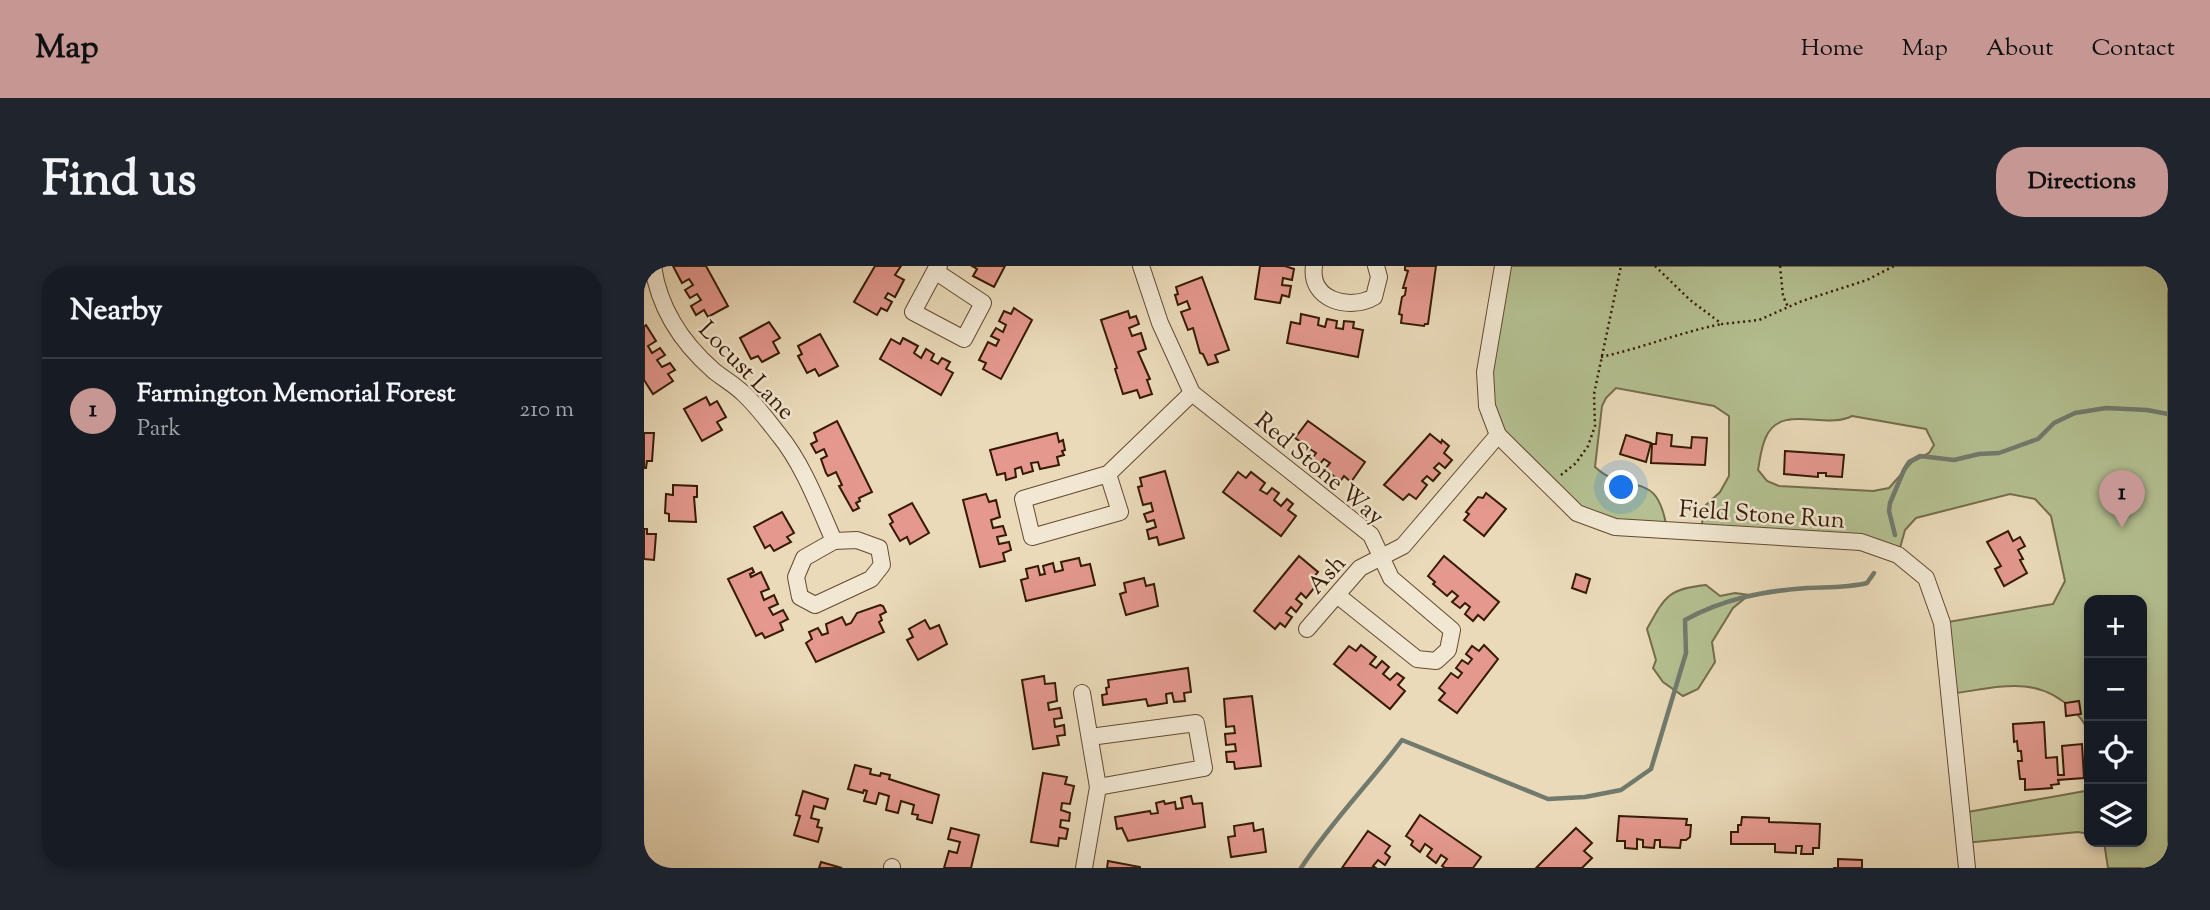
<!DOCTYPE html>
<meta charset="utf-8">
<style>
:root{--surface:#171b24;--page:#20242c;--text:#f1f3f6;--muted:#9ea1a6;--line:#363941;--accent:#c59692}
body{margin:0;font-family:"Sorts Mill Goudy",serif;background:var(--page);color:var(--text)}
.controls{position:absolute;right:21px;bottom:21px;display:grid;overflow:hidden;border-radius:14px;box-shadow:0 4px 10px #0003}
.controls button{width:63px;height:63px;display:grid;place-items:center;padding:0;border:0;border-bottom:2px solid var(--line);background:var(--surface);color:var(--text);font:35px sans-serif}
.you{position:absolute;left:978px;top:222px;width:24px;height:24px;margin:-18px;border:5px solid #fff;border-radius:50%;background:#1a73e8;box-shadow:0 0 0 10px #1a73e833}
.badge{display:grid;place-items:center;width:46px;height:46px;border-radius:50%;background:var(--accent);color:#111;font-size:23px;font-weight:700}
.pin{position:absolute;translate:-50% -58px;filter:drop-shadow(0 2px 4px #0008)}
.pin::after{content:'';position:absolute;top:37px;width:24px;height:21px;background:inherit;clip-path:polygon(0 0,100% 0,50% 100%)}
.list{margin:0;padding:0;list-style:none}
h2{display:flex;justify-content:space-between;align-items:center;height:91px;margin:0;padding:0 28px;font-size:30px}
h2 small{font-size:23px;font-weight:400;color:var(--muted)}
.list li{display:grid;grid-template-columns:46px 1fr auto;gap:21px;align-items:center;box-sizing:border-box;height:105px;padding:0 28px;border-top:2px solid var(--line)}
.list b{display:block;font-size:26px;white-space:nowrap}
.list p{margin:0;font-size:23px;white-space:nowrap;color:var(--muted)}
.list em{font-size:23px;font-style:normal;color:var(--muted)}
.icon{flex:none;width:38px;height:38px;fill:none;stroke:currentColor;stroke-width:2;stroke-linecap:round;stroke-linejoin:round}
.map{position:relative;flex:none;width:1524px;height:602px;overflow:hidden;border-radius:28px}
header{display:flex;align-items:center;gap:42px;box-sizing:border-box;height:98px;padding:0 35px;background:var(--accent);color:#111}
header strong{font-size:33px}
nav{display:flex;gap:38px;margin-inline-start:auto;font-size:24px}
.intro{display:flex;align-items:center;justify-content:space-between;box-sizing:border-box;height:168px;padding:0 42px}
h1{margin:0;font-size:49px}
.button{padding:18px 32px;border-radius:28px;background:var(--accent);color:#111;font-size:24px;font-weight:700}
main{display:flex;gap:42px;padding:0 42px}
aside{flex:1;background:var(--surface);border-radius:28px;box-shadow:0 4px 10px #0003}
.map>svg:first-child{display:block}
.green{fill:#b4c091;stroke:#756d4b;stroke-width:2;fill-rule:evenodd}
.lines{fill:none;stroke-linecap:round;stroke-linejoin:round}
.stream{stroke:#717a6d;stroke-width:4.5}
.building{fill:#e4988e;stroke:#361a05;stroke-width:2}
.minor-casing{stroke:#634a32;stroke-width:18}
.path{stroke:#361a05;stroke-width:2.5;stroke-dasharray:2 3.5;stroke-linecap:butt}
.minor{stroke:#f1e7d2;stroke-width:16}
.labels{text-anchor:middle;stroke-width:5;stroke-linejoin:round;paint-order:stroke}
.street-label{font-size:24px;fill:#361a05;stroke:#f1e7d2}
</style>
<header>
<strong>Map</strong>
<nav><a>Home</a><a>Map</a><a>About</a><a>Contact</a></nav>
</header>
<div class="intro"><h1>Find us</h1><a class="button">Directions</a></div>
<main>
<aside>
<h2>Nearby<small></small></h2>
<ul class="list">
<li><span class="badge">1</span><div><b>Farmington Memorial Forest</b><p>Park</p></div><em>210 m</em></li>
</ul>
</aside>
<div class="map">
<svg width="1524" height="602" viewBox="0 0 1524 602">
<rect width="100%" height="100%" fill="#eadab9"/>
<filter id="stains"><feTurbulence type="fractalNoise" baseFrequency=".00286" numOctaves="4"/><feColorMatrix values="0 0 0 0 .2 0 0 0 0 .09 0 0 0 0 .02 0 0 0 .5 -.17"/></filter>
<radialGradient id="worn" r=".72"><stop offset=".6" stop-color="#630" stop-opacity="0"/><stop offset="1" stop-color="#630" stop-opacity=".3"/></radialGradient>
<g class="green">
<path d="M859,0h665v602h-60l-4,-26h38v-242h-53v143c-2,-17 -4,-21 -16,-33 -37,-37 -77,-22 -123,-16l-8,-71 111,-19 12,-23 -14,-65 -16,-17 -25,-5 -94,24 -11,12 -7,25 -37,-13 -161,-10 6,-27 14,-13 9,-16v-60l-15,-10 -98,-18 -10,10 -4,8 -7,61c35,32 62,-2 72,63l-90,-17 -79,-78 -13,-63zM1208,150l74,13 8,16 -5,8 -17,9 -23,26 -16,3 -94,-5 -12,-5 -9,-11c2,-11 3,-23 8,-33 15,-34 60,-7 86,-21z"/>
<path d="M1062,319l14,11 15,-3 14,2 -16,13 -21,34 3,20 -17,27 -15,7 -20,-14 -10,-14 3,-8 -9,-31c18,-33 21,-40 59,-44z"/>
<polygon points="1445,522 1445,568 1434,566 1321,577 1318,547 1441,525"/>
</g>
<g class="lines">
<g class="stream">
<polyline points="1251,269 1245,245 1246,237 1260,204 1265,196 1276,190 1310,194 1335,188 1355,187 1394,173 1410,157 1431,147 1462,142 1503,144 1524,148"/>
<path d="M657,602c30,-46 68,-84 101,-128l146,59 37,-2 36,-7 30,-21 35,-116 -1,-33c38,-21 78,-29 122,-32 20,-1 40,0 60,-5l7,-10"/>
</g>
</g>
<g class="building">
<polygon points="29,0 62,0 84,40 64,51 60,44 52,49 47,40 57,34 53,28 46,32 41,24 49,19 45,13 38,17"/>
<polygon points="231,0 257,0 251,9 260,14 251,31 244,27 241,32 248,36 243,45 237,42 233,49 210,36"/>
<polygon points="328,0 361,0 350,21 329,10 333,3"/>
<polygon points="616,0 641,0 650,3 648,14 639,12 638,19 647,20 645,31 638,29 636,37 611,33"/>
<polygon points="761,0 792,0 784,58 781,58 780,60 757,57 758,49 755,48 758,31 761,29 762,22 759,22 764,5 761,4"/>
<polygon points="558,11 585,84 571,89 574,96 564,99 559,88 556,87 549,62 544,64 537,46 546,43 543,35 534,39 531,29 534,28 532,21"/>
<polygon points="370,42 388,54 357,113 339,103 342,97 335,94 344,76 352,80 355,74 347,70 352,62 359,66 362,59 355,55 360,45 367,48"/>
<polygon points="484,45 486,52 492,50 495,58 485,62 488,70 497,67 502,83 494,86 506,113 503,114 508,128 496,132 493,124 479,128 471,103 473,102 457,54"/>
<polygon points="657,48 675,52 674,59 681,61 683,53 693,55 692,62 699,63 700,55 710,56 709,62 719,64 714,91 643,77 647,56 656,58"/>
<polygon points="125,56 136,72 129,76 135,87 118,96 114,90 107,93 96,72"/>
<polygon points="2,59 12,75 4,80 8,87 16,82 21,89 13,94 18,101 26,97 31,104 24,108 29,115 9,128 0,114 0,61"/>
<polygon points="176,68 194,100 175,110 171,103 163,107 154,90 158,88 154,80"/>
<polygon points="259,72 274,80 270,87 277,92 282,83 290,88 287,94 294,98 298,92 306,96 302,103 309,107 297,129 236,93 247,73 256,78"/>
<polygon points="62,131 66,139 73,135 82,151 73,156 78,164 58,175 40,143"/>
<polygon points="193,155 228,226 215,232 216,235 212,237 215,242 209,245 195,220 198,219 192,206 184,210 182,207 177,193 183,190 180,183 172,187 167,178 173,175 170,167"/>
<polygon points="664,155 721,196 707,216 700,210 695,217 691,214 692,212 681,203 686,197 680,193 675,199 667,194 672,187 666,183 661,190 652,183 657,176 651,172"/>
<polygon points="0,167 10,167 8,195 3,195 2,202 0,202"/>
<polygon points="413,167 415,176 419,174 421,184 418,185 420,189 413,191 415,199 396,203 394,196 387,197 389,205 379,208 377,201 371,203 372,211 362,214 361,207 353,209 346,184"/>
<polygon points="1013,167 1028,169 1027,180 1047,182 1048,171 1063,172 1061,199 1007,197 1008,178 1012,178"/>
<polygon points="786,168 797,177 798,174 805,180 800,187 808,194 801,202 795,197 790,202 796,207 789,215 783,210 778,215 783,219 772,233 765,228 759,234 740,219"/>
<polygon points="982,169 1007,177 1002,196 976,188"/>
<polygon points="1141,185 1200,189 1198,211 1182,210 1182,207 1174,207 1174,211 1140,208"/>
<polygon points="521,205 540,272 515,279 513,271 505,273 503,264 512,261 510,254 503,256 500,248 509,245 507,237 499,239 494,221 498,220 496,212"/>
<polygon points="594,206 602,212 607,206 621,217 616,224 623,228 628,222 635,227 630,234 637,240 643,233 649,238 644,244 652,250 637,270 579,226"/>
<polygon points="29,219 53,220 53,231 50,231 52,256 25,255 25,248 21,247 22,228 29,229"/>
<polygon points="842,227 862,243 840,270 820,254 825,248 822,246 834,231 839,232"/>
<polygon points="342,228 345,236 352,234 356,251 347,254 349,262 359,260 362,269 353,271 355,278 365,276 367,284 359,287 361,295 336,301 319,234"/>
<polygon points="268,237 285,267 266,278 263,271 256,275 246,258 249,256 245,249"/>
<polygon points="138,246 150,267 143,271 147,276 130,285 126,279 121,282 110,261"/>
<polygon points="0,263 3,263 3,268 12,268 10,294 0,293"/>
<polygon points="1364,265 1369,275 1376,271 1381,280 1374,284 1379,293 1376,294 1383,307 1360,320 1351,303 1357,300 1343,276"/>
<polygon points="655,290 674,306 670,311 675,316 662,332 657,327 652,333 658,338 652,346 647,341 642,347 648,351 641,361 636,357 631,363 610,345"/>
<polygon points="800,290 855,336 840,354 834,349 829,355 821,348 826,341 821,337 816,342 808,336 814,330 808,325 803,330 789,318 791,316 784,310"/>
<polygon points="435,292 437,300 446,298 451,319 382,335 377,314 384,312 382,303 394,300 396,309 401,308 399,300 409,297 411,306 419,304 417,296"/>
<polygon points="108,302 110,306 106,308 107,311 117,306 125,323 117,326 120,334 130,329 134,338 125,342 129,349 139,344 144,353 136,357 139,364 121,372 118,367 112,370 84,313"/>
<polygon points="932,308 946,313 942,327 928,322"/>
<polygon points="500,312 502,320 510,318 514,340 482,349 476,328 482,326 480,317"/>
<polygon points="236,339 239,340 242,346 236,349 238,354 235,356 240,366 172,396 162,377 168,373 165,366 174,362 178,369 184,367 182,358 198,351 202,359 207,357 213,347"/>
<polygon points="281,354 286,363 295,359 303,378 274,394 263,374 269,371 265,363"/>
<polygon points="717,379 732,391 726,398 732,402 738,395 745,401 739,408 746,414 753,407 760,412 754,419 761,425 746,443 690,398 705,380 712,385"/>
<polygon points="840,379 854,393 813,447 795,434 801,427 795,422 807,407 814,412 818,407 812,402 818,394 824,398 828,393 822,388 828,380 835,385"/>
<polygon points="544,402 547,426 540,427 541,435 530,436 528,427 522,428 523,437 504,440 502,433 459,439 458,429 463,428 462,422 465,421 464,414"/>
<polygon points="400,410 401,418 411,417 413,435 404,437 405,444 416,442 418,452 410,453 411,461 420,459 421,469 413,470 415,479 389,483 378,414"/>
<polygon points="608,430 617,500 591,503 590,496 583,496 582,486 592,485 591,478 582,479 581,468 591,467 590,460 582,461 580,433"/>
<polygon points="1435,435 1437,448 1422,450 1421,437"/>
<polygon points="1400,456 1402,492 1413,491 1414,509 1420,509 1418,480 1438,478 1440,512 1414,514 1415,518 1407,519 1408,522 1381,524 1381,513 1376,513 1374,495 1378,495 1377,485 1374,485 1373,475 1370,476 1369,458"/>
<polygon points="211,499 227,503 226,508 236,510 237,507 246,509 245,513 295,529 288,557 273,553 274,549 268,548 270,539 257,535 254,547 242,544 245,530 235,527 232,538 220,535 223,525 220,524 219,527 204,523"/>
<polygon points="399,507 423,511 421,518 430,520 426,538 418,537 417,544 426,547 425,555 417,554 416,561 424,563 422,573 415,572 414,580 387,576"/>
<polygon points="159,525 184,533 181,543 170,540 167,552 175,554 173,561 178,562 174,576 150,569 156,550 152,549"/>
<polygon points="547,530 549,538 558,537 561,561 484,575 478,562 473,563 471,551 506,545 507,548 514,547 512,537 520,535 521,538 531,536 532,543 539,542 537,532"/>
<polygon points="776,549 837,591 829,602 801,602 798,600 803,593 797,589 792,597 783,590 788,583 781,578 776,586 767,579 769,575 762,570"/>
<polygon points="975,550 1043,553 1042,559 1047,559 1046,571 1042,574 1037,574 1036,582 1016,581 1016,574 1011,574 1010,582 999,581 999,574 993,573 993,583 981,582 981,575 973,575"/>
<polygon points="1098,551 1125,552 1125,556 1176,558 1175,582 1169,582 1169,588 1157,588 1158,580 1152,580 1152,587 1131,586 1131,578 1087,578 1087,566 1094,566 1094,559 1097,559"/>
<polygon points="609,557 610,565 619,563 622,586 587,591 584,571 591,570 590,560"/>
<polygon points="307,562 335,569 327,602 300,602 305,585 313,587 316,576 304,573"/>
<polygon points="932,562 948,577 940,585 948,592 938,602 892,602"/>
<polygon points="724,565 746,580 741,587 746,591 741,599 734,594 729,600 732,602 698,602"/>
<polygon points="1194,593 1218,594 1218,602 1189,602 1194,602"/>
<polygon points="464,595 496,601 496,602 463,602"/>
<polygon points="177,596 198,602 175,602"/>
</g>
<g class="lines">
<g class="minor-casing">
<g id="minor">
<path d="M9,0c6,43 29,77 61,105 10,8 21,14 30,23 13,12 24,27 35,41 24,29 40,72 55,106"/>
<polyline points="497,0 516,57 548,127 727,269 747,312 808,364 804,384 792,395 773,393 693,329"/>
<path d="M670,0c-5,34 35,45 60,31l5,-20 -3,-11"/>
<polyline points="859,0 841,106 843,140 854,169 933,247 971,261 1217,276 1254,289 1282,312 1298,357 1323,602"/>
<polyline points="291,5 339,37 320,73 269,46 291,5 295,0"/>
<polyline points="464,208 476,246 388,271 379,233 464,208 548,127"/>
<polygon points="213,274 235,282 238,299 227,313 171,339 156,331 152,311 160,292 190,275"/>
<polyline points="663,363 716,302 759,280 854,169"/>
<polyline points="438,427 454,521 440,602"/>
<polyline points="446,471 552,457 560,502 454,521"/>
<polyline points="248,602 248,601"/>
</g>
</g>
<g class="path">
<polyline points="1011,0 1046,34 1078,58 1115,54 1158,35 1223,14 1250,0"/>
<polyline points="1136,0 1139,30 1144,41"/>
<path d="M957,91c41,-9 80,-25 121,-33"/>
<polyline points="917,209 932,197 944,180 951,160 950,128 977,0"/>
</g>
<use href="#minor" class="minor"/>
</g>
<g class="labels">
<g class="street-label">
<text transform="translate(103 104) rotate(46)" y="8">Locust Lane</text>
<text transform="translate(676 202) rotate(40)" y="8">Red Stone Way</text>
<text transform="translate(1118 248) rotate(4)" y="8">Field Stone Run</text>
<text transform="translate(682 308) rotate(-47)" y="8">Ash</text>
</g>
</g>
<rect width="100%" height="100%" filter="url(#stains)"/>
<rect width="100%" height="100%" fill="url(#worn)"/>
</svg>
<div class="controls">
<button>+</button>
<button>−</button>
<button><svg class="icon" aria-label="locate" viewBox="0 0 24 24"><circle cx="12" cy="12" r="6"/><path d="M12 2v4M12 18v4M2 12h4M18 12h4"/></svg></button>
<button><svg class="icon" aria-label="layers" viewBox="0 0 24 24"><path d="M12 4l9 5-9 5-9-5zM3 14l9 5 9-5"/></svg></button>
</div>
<div class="you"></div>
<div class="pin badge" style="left:1478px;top:262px">1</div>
</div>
</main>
